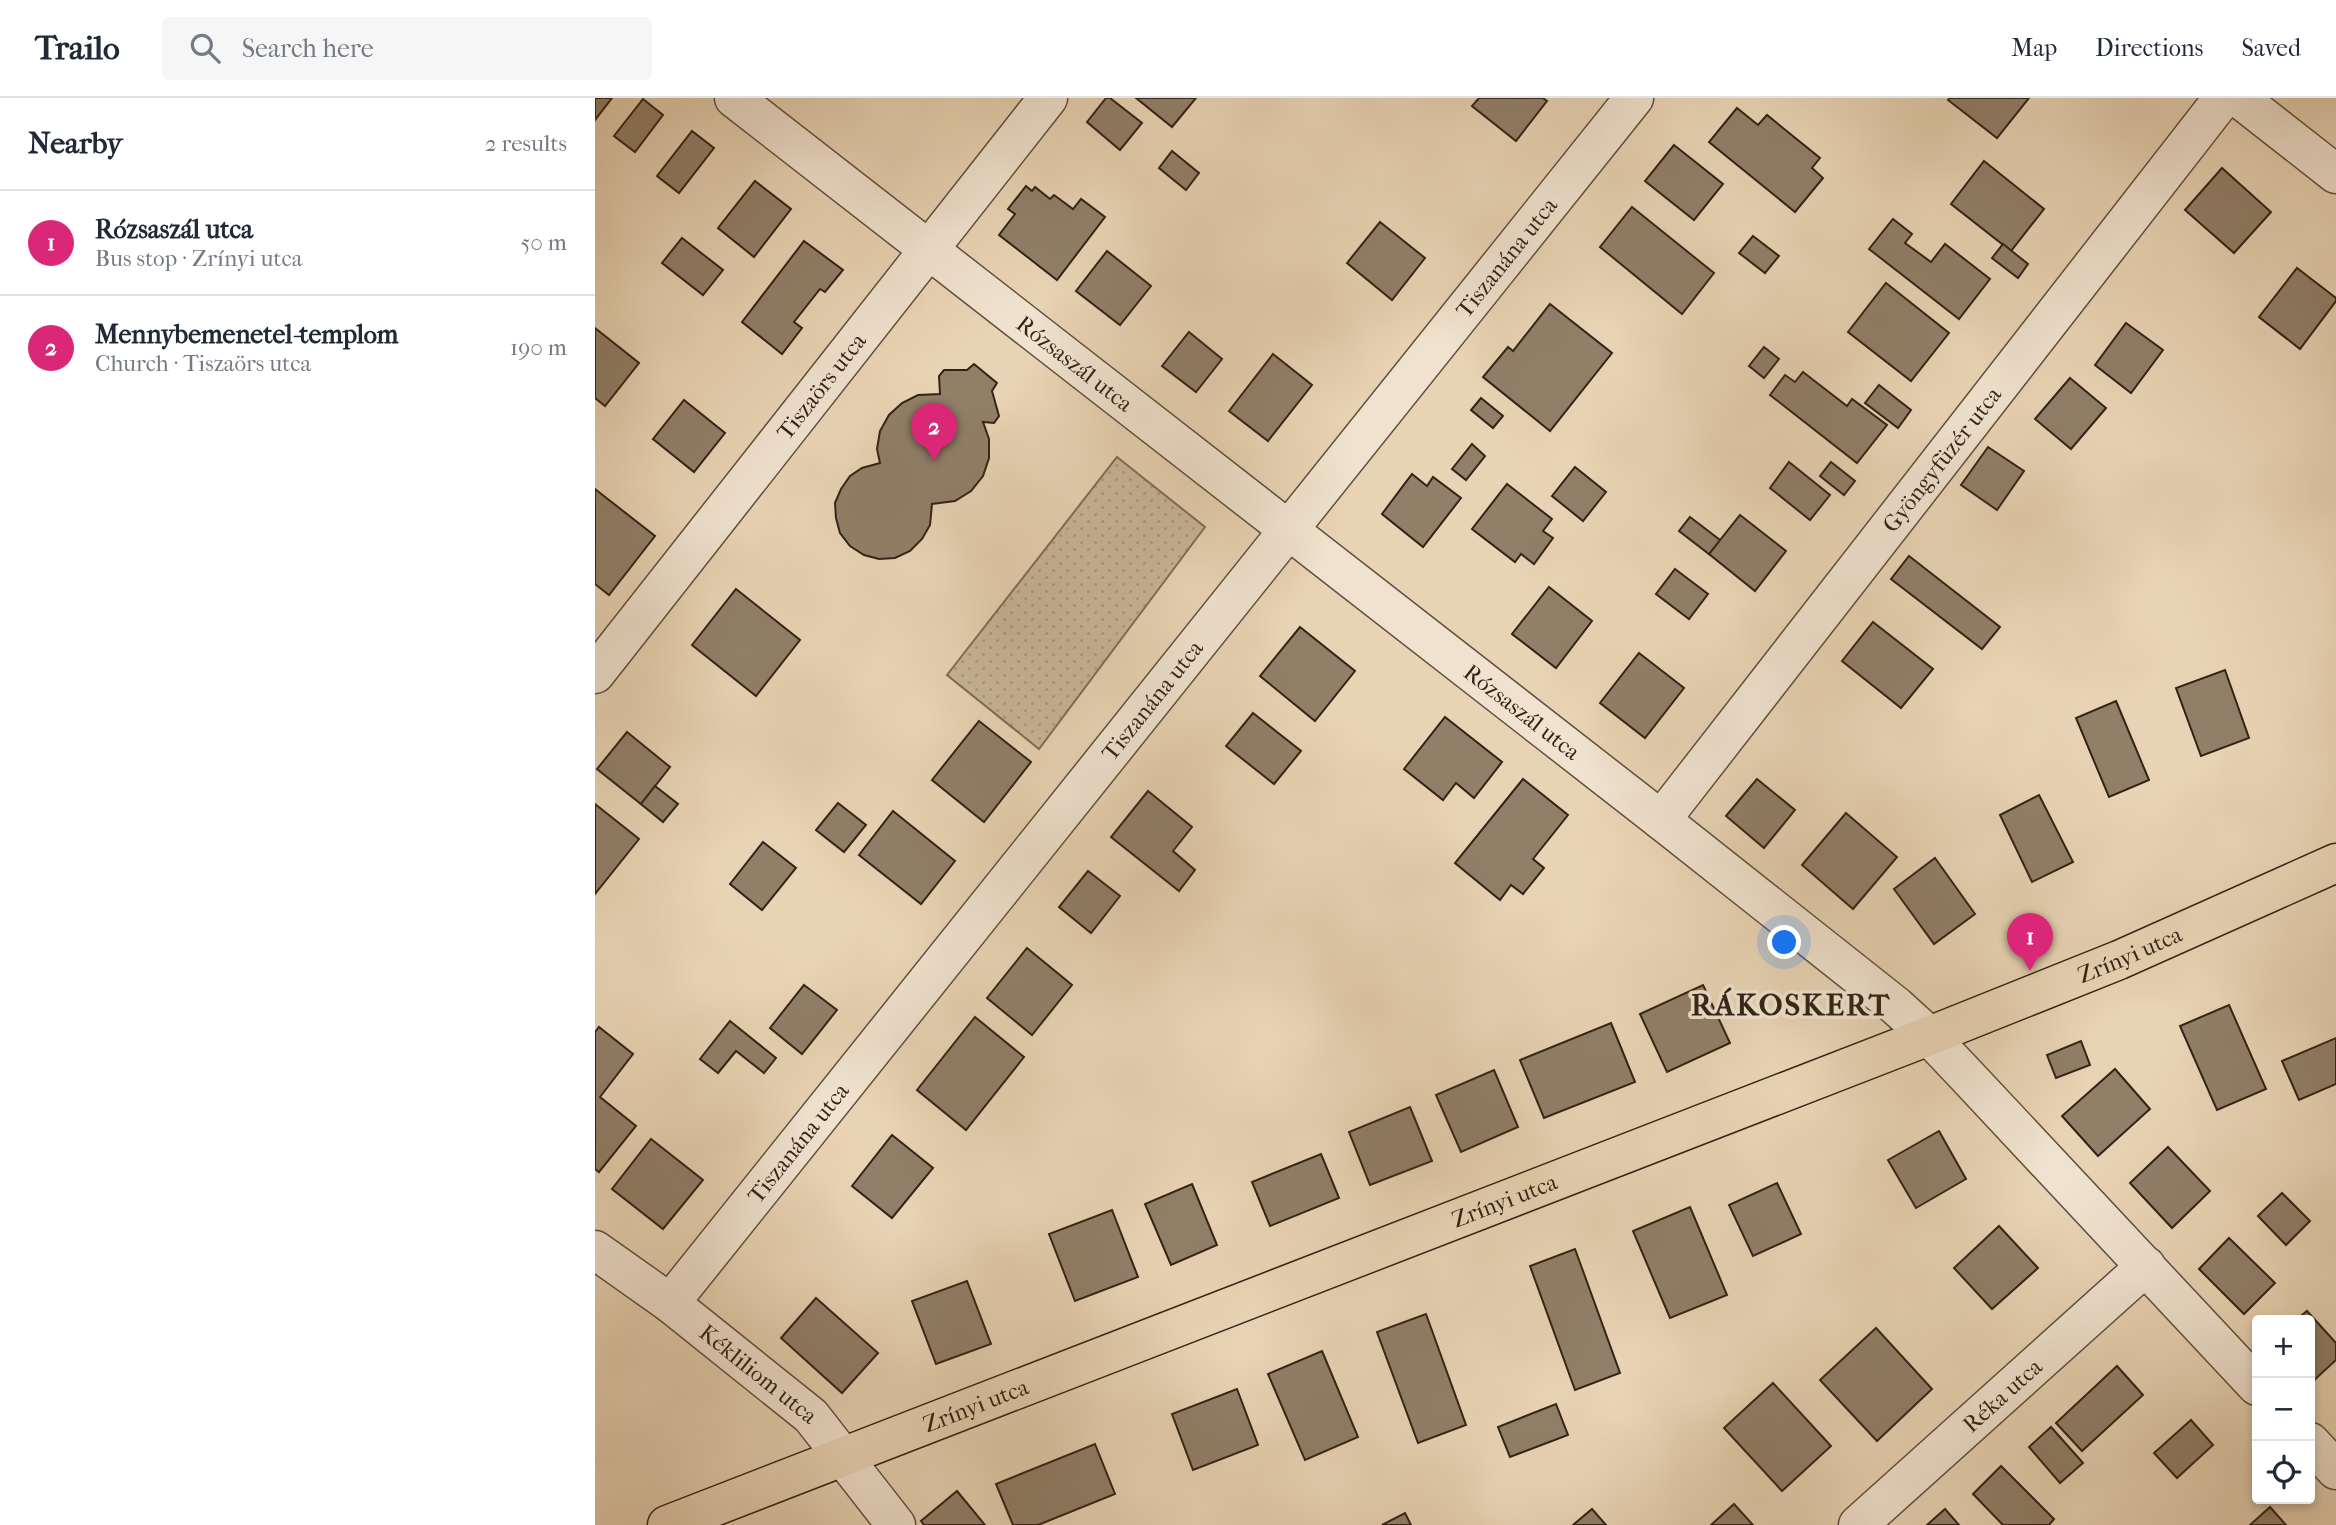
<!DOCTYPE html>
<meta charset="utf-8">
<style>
:root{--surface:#fff;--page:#f6f6f7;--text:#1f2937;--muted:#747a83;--line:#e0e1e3;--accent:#db2777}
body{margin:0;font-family:"IM FELL French Canon",serif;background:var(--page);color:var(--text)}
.controls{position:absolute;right:21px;bottom:21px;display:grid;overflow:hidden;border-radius:7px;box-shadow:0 4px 10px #0003}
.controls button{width:63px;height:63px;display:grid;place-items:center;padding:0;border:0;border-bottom:2px solid var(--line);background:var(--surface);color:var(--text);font:35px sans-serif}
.you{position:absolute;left:1190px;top:845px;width:24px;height:24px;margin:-18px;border:5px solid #fff;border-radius:50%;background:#1a73e8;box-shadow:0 0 0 10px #1a73e833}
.badge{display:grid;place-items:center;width:46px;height:46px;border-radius:50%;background:var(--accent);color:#fff;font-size:23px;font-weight:700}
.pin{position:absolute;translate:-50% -58px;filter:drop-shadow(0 2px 4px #0008)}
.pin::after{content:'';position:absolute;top:37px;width:24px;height:21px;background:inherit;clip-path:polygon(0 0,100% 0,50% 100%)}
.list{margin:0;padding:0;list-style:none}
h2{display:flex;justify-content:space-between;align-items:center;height:91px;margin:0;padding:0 28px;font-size:30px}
h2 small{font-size:23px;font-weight:400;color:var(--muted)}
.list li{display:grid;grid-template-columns:46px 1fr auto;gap:21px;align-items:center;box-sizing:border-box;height:105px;padding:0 28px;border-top:2px solid var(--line)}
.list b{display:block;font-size:26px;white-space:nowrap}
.list p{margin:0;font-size:23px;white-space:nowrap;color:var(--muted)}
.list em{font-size:23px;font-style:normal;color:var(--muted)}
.icon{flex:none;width:38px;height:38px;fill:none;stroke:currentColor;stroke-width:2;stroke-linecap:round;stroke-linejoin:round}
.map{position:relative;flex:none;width:1741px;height:1427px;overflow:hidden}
header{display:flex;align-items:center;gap:42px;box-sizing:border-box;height:98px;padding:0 35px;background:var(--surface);border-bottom:2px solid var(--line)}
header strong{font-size:33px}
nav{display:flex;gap:38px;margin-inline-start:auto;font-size:24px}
.search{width:490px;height:63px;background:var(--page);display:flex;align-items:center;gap:18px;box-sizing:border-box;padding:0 24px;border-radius:7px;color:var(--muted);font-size:26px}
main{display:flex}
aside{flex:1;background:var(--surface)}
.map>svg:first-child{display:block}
.park{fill:url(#park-dots);stroke:#7e6c58;stroke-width:2}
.building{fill:#917f68;stroke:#322316;stroke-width:2}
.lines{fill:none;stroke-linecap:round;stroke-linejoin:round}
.minor-casing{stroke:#604f3e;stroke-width:41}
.major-casing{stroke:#322316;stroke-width:41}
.minor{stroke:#f0e2ce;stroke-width:38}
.major{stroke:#e8d3b4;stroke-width:38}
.labels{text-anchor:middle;stroke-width:7;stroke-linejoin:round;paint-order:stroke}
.street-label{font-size:23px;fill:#322316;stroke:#f0e2ce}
.district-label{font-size:30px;font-weight:bold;letter-spacing:2px;fill:#322316;stroke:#f0e2ce}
</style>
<header>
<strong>Trailo</strong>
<div class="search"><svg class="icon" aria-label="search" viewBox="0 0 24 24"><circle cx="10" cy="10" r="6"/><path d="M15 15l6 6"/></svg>Search here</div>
<nav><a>Map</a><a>Directions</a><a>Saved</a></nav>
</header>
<main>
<aside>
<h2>Nearby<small>2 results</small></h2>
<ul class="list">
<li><span class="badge">1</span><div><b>Rózsaszál utca</b><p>Bus stop · Zrínyi utca</p></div><em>50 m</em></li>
<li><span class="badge">2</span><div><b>Mennybemenetel-templom</b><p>Church · Tiszaörs utca</p></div><em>190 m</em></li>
</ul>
</aside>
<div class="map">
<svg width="1741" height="1427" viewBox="0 0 1741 1427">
<defs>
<pattern id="park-dots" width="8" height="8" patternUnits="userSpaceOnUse" patternTransform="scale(1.75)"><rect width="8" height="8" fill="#c9b599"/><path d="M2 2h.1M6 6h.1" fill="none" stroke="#ad9b83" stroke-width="1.8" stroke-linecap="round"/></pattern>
</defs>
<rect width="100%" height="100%" fill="#e8d3b4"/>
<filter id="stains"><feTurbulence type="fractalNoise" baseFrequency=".00286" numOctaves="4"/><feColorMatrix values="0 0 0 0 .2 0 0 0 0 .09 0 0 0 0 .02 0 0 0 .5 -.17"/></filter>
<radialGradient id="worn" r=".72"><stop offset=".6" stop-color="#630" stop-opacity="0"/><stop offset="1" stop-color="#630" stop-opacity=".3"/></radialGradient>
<polygon class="park" points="522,359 610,429 444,651 352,577"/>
<g class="building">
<polygon points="0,0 17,0 0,22"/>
<polygon points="511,0 515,0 547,25 525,52 492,24"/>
<polygon points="541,0 601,0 577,29"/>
<polygon points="884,0 948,0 952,3 921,43 877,8"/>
<polygon points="1355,0 1434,0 1402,40 1353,2"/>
<polygon points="48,1 68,17 40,54 19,38"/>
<polygon points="1142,10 1163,27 1172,17 1225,60 1217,70 1228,80 1200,114 1114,44"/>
<polygon points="97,33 119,50 84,95 62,78"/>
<polygon points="1079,47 1128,86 1099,122 1050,83"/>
<polygon points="577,53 604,75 591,92 564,70"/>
<polygon points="1389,63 1449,111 1416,153 1356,106"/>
<polygon points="1627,70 1676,114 1639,155 1590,112"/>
<polygon points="160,83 196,111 159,159 123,130"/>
<polygon points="431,88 437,93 440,89 455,101 459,97 478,111 486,101 510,119 462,182 404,137 420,116 413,111"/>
<polygon points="1037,109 1119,175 1087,216 1005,149"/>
<polygon points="1298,121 1317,136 1310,145 1336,164 1350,146 1395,181 1364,221 1274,151"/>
<polygon points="785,124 830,160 797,202 752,165"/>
<polygon points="1158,138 1184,158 1170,175 1144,155"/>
<polygon points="87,140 128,172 108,197 67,165"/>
<polygon points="209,143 248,172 230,194 225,191 199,224 207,230 187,256 147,224"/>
<polygon points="1408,146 1433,166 1423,180 1397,160"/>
<polygon points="512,153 556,188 525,227 481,193"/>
<polygon points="1702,170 1741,200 1741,203 1705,251 1664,219"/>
<polygon points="1291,185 1354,235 1316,283 1253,234"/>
<polygon points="955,206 1017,255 955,333 888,279 913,249 918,253"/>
<polygon points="1531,225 1568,252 1536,295 1500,267"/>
<polygon points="0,230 44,265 10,308 0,300"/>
<polygon points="594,234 627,261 601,294 567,268"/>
<polygon points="1169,249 1184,261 1169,280 1154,268"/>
<polygon points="678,256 717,287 673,343 634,313"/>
<polygon points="379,266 402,285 397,293 404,318 399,325 388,324 394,341 394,360 388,378 376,393 360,403 337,406 335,427 327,441 315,453 300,460 284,461 269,457 255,448 245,435 241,420 240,405 246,391 255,378 267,370 285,365 282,351 285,333 294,317 307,305 323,297 345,296 344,278 349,272 372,272"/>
<polygon points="1208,274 1252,308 1257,301 1292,327 1262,365 1175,297 1190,277 1200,284"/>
<polygon points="1475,280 1511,310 1476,351 1440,321"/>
<polygon points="1284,287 1316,312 1303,330 1270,305"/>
<polygon points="886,300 908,318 898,330 876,312"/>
<polygon points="89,302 130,335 99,374 58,341"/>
<polygon points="877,346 890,358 871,382 857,371"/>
<polygon points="1393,349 1429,373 1402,412 1366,387"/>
<polygon points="1194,364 1235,397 1215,422 1175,390"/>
<polygon points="1236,364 1260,383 1249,397 1225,378"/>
<polygon points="980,369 1011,394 988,423 957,398"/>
<polygon points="817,376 832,388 838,379 866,400 828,449 787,416"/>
<polygon points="912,386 957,421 948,433 958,440 939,466 926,456 920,464 877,431"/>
<polygon points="0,391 60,438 14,497 0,486"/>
<polygon points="1145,417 1191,453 1160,493 1114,456"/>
<polygon points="1095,419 1125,442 1114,456 1084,433"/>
<polygon points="1314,458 1405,529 1387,551 1296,481"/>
<polygon points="1080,471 1113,496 1094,521 1061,496"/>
<polygon points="954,489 997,523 961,570 917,536"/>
<polygon points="141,491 205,542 161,598 97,547"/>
<polygon points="1278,524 1338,571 1306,610 1247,563"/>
<polygon points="705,529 760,573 720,623 665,578"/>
<polygon points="1044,555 1089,590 1050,640 1005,605"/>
<polygon points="1630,572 1654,640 1606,658 1581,590"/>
<polygon points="1521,603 1554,682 1514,699 1481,620"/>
<polygon points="658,615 706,653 679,686 631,648"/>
<polygon points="850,619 907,664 879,700 861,685 848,702 809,671"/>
<polygon points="384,623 436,664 389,724 337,682"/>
<polygon points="32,634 75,669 46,706 2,671"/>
<polygon points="928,681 973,717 938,761 949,770 928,796 916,787 905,802 860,765"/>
<polygon points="1162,681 1200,712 1169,750 1131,718"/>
<polygon points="60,688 83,706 68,724 46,706"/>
<polygon points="553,693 597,729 578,753 600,772 584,793 516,739"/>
<polygon points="1444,697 1478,764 1437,784 1405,717"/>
<polygon points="243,705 271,727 249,754 221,732"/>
<polygon points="0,706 44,741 0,796"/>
<polygon points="298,713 360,763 326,806 264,757"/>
<polygon points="1251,715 1302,759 1258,811 1207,767"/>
<polygon points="168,744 201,770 167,812 135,786"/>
<polygon points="1340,760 1380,816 1339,846 1299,791"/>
<polygon points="493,773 525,798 496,835 464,809"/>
<polygon points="432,850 477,887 437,937 392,900"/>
<polygon points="209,887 242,912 207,956 175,930"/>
<polygon points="1108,887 1135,945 1072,974 1045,916"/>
<polygon points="1634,907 1671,991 1622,1012 1585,928"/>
<polygon points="380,919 429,959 371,1032 322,992"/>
<polygon points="135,923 181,960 169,975 141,953 123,975 105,961"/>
<polygon points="1016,925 1040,984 949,1020 925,962"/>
<polygon points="4,929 38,956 5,999 41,1028 4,1074 0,1071 0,934"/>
<polygon points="1741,940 1741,986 1704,1002 1687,963"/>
<polygon points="1486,943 1495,967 1461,980 1452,957"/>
<polygon points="1520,971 1555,1011 1503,1058 1467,1018"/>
<polygon points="899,972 923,1029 866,1054 841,997"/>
<polygon points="815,1009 837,1063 775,1087 754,1034"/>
<polygon points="1344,1033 1371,1081 1321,1110 1293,1062"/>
<polygon points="297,1037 338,1070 297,1120 257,1088"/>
<polygon points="56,1041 108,1082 68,1131 17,1091"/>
<polygon points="1573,1049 1615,1093 1577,1130 1535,1085"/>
<polygon points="726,1056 744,1100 675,1128 657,1084"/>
<polygon points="1182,1085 1206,1136 1158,1158 1134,1107"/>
<polygon points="597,1086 622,1147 576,1167 550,1106"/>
<polygon points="1687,1095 1715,1123 1691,1147 1663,1118"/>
<polygon points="1095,1109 1132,1197 1075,1220 1038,1133"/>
<polygon points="517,1112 543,1179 480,1203 454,1136"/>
<polygon points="1404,1128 1443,1170 1397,1211 1359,1170"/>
<polygon points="1634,1140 1680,1185 1649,1216 1604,1171"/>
<polygon points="980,1151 1025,1275 980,1292 935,1168"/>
<polygon points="372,1183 396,1246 341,1266 317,1203"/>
<polygon points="221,1200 283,1255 247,1295 186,1240"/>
<polygon points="1712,1213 1741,1245 1741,1262 1715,1286 1715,1222 1701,1222"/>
<polygon points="831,1216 871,1327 823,1345 782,1234"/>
<polygon points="1281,1230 1337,1291 1282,1343 1225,1282"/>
<polygon points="727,1253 763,1339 710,1362 673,1276"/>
<polygon points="1522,1268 1548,1297 1487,1353 1461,1325"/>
<polygon points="1178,1285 1236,1348 1187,1393 1129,1330"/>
<polygon points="642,1291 663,1347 598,1372 577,1316"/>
<polygon points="961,1306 973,1337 915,1359 903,1329"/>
<polygon points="1596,1322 1618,1347 1582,1380 1559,1355"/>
<polygon points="1456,1329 1488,1365 1465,1385 1434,1349"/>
<polygon points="500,1346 520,1396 443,1427 418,1427 401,1386"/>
<polygon points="1406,1368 1459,1421 1454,1427 1408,1427 1378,1396"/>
<polygon points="362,1393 390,1427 329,1427 326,1423"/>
<polygon points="1139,1406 1158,1427 1116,1427"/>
<polygon points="1675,1409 1691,1427 1655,1427"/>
<polygon points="997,1411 1011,1427 978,1427"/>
<polygon points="1350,1411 1364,1427 1332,1427"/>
<polygon points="810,1415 816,1427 787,1427"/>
</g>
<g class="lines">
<g class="minor-casing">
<g id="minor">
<path id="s1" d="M139,0l927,722 235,186 33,30 37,39 291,311"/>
<polyline points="1644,0 1741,76"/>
<path id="s2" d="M0,576l453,-576"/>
<path id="s3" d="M1066,722l562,-722"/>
<path id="s4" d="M0,1152l75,53 141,113 85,109"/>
<path id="s5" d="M75,1205l964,-1205"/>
<polyline points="1715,1344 1741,1372"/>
<path id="s6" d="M1263,1427l288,-259"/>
</g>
</g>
<g class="major-casing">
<g id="major">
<path id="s7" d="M72,1427l1262,-489 190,-76 217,-97"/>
</g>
</g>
<use href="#minor" class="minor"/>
<use href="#major" class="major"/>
</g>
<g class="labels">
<g class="street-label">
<text dy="8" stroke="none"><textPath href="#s5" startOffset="1339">Tiszanána utca</textPath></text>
<text dy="8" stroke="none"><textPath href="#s1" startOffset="432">Rózsaszál utca</textPath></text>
<text dy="8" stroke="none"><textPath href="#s2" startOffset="366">Tiszaörs utca</textPath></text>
<text dy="8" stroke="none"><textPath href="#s3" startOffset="457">Gyöngyfüzér utca</textPath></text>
<text dy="8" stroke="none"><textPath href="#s5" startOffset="772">Tiszanána utca</textPath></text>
<text dy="8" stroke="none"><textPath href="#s1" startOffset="999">Rózsaszál utca</textPath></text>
<text dy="8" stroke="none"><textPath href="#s7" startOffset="1570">Zrínyi utca</textPath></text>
<text dy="8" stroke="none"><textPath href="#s5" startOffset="205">Tiszanána utca</textPath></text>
<text dy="8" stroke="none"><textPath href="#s7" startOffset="898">Zrínyi utca</textPath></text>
<text dy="8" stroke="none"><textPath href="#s4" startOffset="205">Kékliliom utca</textPath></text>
<text dy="8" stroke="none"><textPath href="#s6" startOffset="194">Réka utca</textPath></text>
<text dy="8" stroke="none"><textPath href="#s7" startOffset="331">Zrínyi utca</textPath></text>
</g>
<g class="district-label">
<text x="1196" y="917">RÁKOSKERT</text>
</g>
</g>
<rect width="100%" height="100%" filter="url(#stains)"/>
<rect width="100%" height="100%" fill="url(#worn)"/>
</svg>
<div class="controls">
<button>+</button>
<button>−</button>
<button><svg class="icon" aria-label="locate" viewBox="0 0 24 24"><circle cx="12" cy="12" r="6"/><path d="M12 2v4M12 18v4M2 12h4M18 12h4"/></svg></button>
</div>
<div class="you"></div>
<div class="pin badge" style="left:1435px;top:873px">1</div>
<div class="pin badge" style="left:339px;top:363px">2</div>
</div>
</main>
